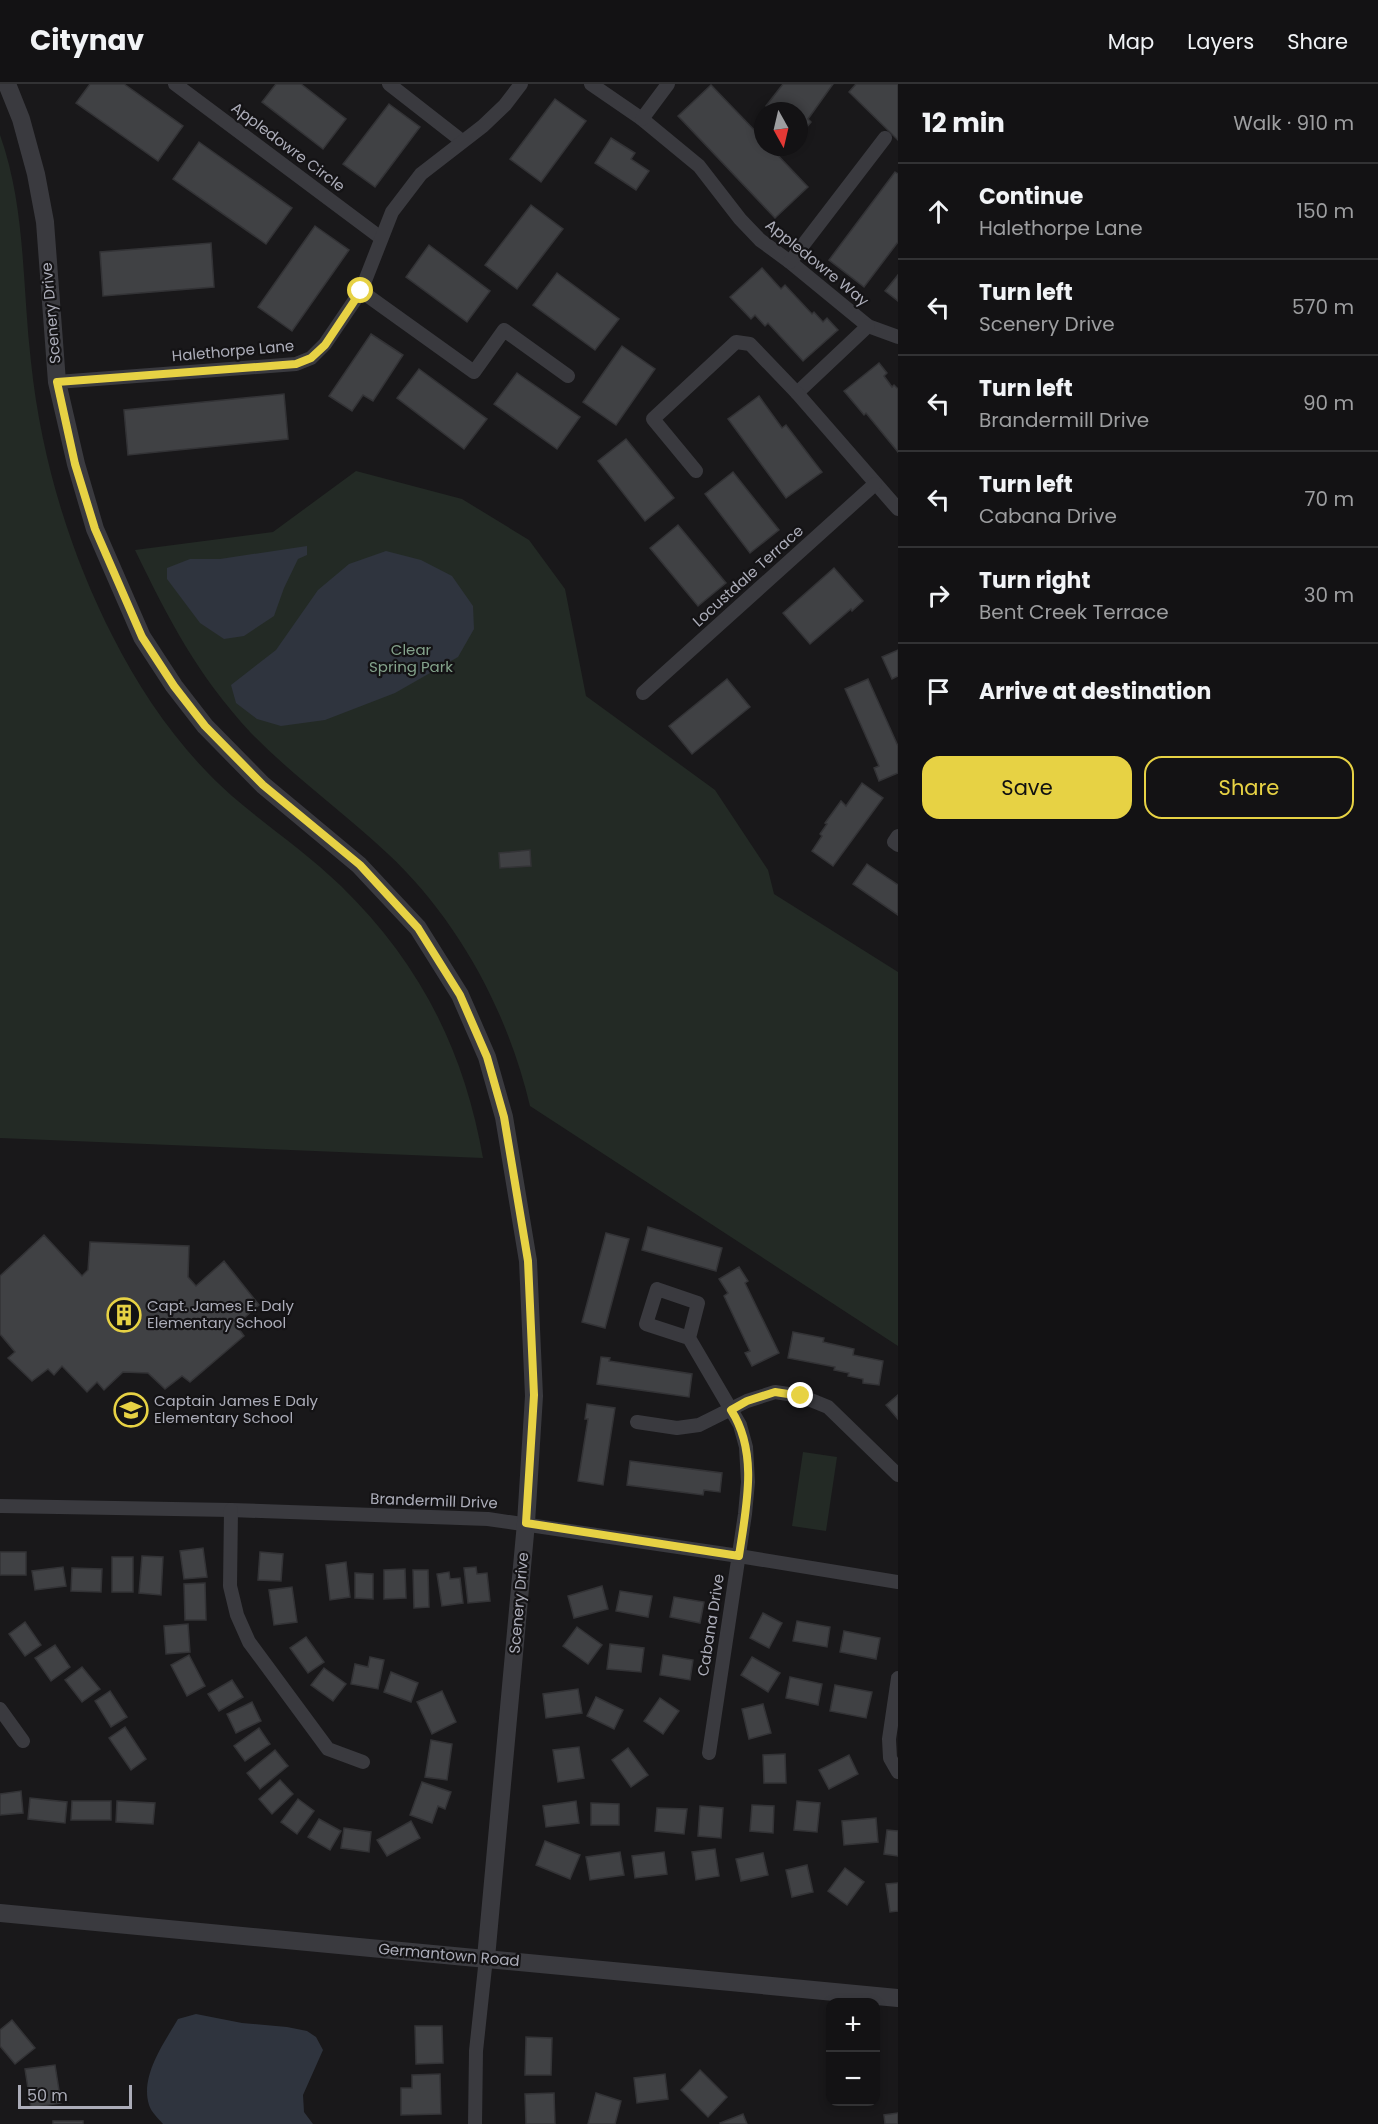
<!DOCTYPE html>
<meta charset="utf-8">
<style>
:root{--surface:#131214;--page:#202022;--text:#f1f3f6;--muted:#9d9ea0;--line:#323234;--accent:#e7d244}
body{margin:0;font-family:Poppins,sans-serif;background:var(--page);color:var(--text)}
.controls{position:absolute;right:18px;bottom:18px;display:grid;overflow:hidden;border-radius:12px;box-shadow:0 3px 9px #0003}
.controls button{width:54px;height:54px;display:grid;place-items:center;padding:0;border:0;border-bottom:2px solid var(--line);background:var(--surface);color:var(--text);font:30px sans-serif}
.compass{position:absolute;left:754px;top:18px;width:54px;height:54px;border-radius:50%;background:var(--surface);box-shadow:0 3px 9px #0003;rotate:172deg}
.scale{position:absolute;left:18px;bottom:15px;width:114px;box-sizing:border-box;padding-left:6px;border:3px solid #acadb9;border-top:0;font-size:16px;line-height:21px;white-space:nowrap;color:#acadb9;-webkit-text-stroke:4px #141315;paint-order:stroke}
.stop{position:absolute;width:18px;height:18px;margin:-14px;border:4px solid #e7d244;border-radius:50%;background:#fff}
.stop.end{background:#e7d244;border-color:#fff;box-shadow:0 2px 6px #0008}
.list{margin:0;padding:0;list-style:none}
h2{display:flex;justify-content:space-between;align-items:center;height:78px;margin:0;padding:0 24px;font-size:26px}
h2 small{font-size:20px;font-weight:400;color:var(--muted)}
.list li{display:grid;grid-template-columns:39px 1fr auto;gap:18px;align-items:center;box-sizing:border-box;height:96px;padding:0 24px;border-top:2px solid var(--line)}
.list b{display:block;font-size:22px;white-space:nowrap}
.list p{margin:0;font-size:20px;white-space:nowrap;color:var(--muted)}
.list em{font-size:20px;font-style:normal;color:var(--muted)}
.actions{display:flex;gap:12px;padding:18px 24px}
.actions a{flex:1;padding:14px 0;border:2px solid var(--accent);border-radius:18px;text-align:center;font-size:21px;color:var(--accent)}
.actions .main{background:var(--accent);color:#111}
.icon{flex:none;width:33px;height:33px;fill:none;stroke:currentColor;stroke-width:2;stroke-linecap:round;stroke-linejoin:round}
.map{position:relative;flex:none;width:898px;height:2040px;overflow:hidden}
header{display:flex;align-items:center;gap:36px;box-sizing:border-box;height:84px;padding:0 30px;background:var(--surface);border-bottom:2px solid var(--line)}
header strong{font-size:28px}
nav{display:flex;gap:33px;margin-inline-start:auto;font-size:21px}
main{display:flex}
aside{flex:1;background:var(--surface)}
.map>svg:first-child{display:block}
.green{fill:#232a25}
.water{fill:#2f343e}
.building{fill:#404144;stroke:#333336;stroke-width:1.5}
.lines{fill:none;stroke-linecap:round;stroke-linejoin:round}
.minor{stroke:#3a3a3f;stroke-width:14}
.tertiary{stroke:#3a3a3f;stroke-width:18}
.route{stroke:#e7d244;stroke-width:8}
.labels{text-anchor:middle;stroke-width:4.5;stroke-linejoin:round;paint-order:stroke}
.street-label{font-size:15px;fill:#acadb9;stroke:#141315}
.park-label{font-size:15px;fill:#84a38c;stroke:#141315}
.poi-label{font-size:15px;fill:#acadb9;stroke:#141315;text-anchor:start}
</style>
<header>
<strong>Citynav</strong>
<nav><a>Map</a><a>Layers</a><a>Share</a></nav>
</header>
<main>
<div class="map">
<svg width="898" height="2040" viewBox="0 0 898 2040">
<rect width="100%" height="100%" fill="#19181a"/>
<g class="green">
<path d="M0,51c26,73 22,150 31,227 10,95 38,189 82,275 30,59 69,115 119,159 36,31 75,57 109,90 79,77 123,164 142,272l-483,-20z"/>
<path d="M356,387l106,28 67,41 36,49 21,107 129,94 53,80 6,24 124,78v374l-368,-240c-22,-94 -72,-187 -143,-253 -44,-41 -94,-77 -136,-120 -54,-58 -82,-113 -116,-183l138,-18z"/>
<polygon points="803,1368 837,1373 826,1447 792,1442"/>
</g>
<g class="water">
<polygon points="307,462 307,471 298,475 284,504 274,532 244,552 224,555 200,539 167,495 167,484 190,475 220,475"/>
<polygon points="386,467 421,476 452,492 473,522 474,545 458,573 395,609 325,636 281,642 257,635 236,619 231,601 276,566 318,506 349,480"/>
<path d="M196,1930l46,9 45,4 20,4 9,6 7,13 -20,45 1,17 9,12h-150c-4,-5 -12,-12 -14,-19 -9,-29 15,-62 29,-86z"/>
</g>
<g class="building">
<polygon points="90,0 124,0 183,42 158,77 76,19"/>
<polygon points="276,0 301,0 346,35 323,65 262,18"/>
<polygon points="783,0 833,0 808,35 811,38 801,50 799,48 799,27 772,27 766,22"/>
<polygon points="856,0 898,0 898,56 849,8"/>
<polygon points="711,1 763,55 763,63 770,63 808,103 775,134 678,32"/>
<polygon points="555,15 586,37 541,98 510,75"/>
<polygon points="389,20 420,43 375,103 343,80"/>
<polygon points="611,54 635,69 631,75 649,87 636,106 595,79"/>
<polygon points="199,58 292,124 266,160 173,95"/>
<polygon points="895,88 898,90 898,158 864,203 829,176"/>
<polygon points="531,121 563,145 517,205 485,181"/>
<polygon points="315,142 349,166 292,247 258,223"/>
<polygon points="211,159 214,203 103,212 100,168"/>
<polygon points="429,161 490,207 467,238 406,193"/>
<polygon points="762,184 781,205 785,201 812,230 814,228 823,238 827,234 838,246 803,277 768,239 765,242 755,231 751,235 730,213"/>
<polygon points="557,189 619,235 595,266 533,221"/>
<polygon points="898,191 898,217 885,207"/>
<polygon points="371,250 403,271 373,317 363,311 352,327 329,312"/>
<polygon points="622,262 655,285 616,341 583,318"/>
<polygon points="879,279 887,289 884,292 892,303 894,301 898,305 898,368 866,329 864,331 844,307"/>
<polygon points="419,285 487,335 464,365 397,314"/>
<polygon points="517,289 580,333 557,365 494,320"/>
<polygon points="284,310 288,355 128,371 124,326"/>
<polygon points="759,312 782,344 786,341 822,388 786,414 728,335"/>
<polygon points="626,355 674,414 645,437 598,377"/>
<polygon points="733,388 779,446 750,469 705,410"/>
<polygon points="678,441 726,499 698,522 650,464"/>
<polygon points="834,484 863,517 852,527 851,525 810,560 783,529"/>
<polygon points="898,566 898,592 892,595 882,573"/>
<polygon points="727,595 750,623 692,670 669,642"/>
<polygon points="868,595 898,662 898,689 879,697 874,684 879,682 845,605"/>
<polygon points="862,699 883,714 833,782 812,767 822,752 820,750 827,740 825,739 841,717 846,722"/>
<polygon points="530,766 531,782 500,784 499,769"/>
<polygon points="867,780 898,801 898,831 853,800"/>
<polygon points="648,1143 722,1164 716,1187 642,1166"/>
<polygon points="606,1149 629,1155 605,1244 582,1238"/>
<polygon points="44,1151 82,1192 88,1186 90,1158 189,1162 188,1193 196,1202 224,1177 259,1221 236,1241 244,1252 190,1298 182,1292 165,1305 148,1289 123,1288 104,1306 97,1298 87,1308 62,1282 54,1291 48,1285 32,1297 8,1274 15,1268 0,1250 0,1192"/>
<polygon points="739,1183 748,1197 745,1199 779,1269 752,1282 745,1269 750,1267 724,1212 728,1209 719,1195"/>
<polygon points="793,1248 824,1254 823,1258 854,1265 853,1271 883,1277 879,1301 863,1299 863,1295 848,1292 849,1289 834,1286 835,1283 788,1274"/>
<polygon points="601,1273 610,1274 609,1277 692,1290 689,1313 597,1300"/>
<polygon points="898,1311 898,1335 886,1321"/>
<polygon points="587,1320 615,1324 603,1401 578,1397 588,1335 585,1335"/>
<polygon points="630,1377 722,1389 720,1408 704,1406 703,1411 627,1401"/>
<polygon points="203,1464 207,1493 184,1495 180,1467"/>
<rect x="0" y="1468" width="26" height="23"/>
<polygon points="260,1468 283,1470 281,1497 258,1496"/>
<polygon points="142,1472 163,1473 161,1511 139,1509"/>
<rect x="112" y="1473" width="21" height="35"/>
<polygon points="346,1478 350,1513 330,1516 326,1481"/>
<polygon points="63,1483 66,1502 35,1506 32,1487"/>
<polygon points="476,1483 477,1490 487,1489 490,1517 468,1519 464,1484"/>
<polygon points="72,1484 102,1485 101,1508 71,1507"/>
<polygon points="405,1485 406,1514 384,1515 384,1486"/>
<polygon points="413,1486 428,1486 429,1523 414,1524"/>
<polygon points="449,1488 450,1495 460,1494 463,1519 442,1522 437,1490"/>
<polygon points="355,1489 373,1490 373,1515 355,1514"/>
<polygon points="205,1499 206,1536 185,1536 184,1500"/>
<polygon points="602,1502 608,1525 574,1534 568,1512"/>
<polygon points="292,1503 297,1538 274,1541 269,1506"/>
<polygon points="620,1507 652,1512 648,1533 616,1527"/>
<polygon points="674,1513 704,1518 700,1539 670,1533"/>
<polygon points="763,1529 782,1539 769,1564 750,1554"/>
<polygon points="797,1537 830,1543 827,1563 793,1557"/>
<polygon points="25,1538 41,1561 25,1572 9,1550"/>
<polygon points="188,1540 190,1568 166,1570 164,1542"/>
<polygon points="577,1543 602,1561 588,1580 563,1562"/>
<polygon points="844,1547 880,1554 876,1575 840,1568"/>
<polygon points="306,1553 324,1578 308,1589 290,1564"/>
<polygon points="610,1560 644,1564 641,1588 607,1585"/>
<polygon points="55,1561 70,1583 51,1597 35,1574"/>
<polygon points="189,1571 205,1602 187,1612 171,1581"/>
<polygon points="663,1571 693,1576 690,1596 660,1591"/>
<polygon points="370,1573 384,1576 378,1605 351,1600 355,1580 368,1583"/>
<polygon points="752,1573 780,1589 768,1608 741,1591"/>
<polygon points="82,1583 100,1605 82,1618 65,1596"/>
<polygon points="324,1584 346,1600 333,1617 311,1601"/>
<polygon points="391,1588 418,1599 411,1618 384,1608"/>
<polygon points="790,1593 822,1600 818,1621 786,1614"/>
<polygon points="232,1596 243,1613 219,1627 208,1610"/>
<polygon points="835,1601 872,1608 866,1634 830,1627"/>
<polygon points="578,1605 582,1629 546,1634 543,1610"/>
<polygon points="110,1607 127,1633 111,1643 95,1617"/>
<polygon points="442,1607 456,1638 432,1650 417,1618"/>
<polygon points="596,1613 623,1626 614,1645 587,1632"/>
<polygon points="660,1614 679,1627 663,1650 644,1637"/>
<polygon points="252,1618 261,1637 236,1649 227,1630"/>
<polygon points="763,1620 771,1649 749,1655 742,1625"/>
<polygon points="125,1643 146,1675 131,1686 109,1654"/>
<polygon points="259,1644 270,1660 245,1677 234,1662"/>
<polygon points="431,1656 452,1660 447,1696 425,1693"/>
<polygon points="579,1663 584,1694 558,1698 553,1666"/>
<polygon points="628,1664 648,1691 631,1703 612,1676"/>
<polygon points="275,1666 288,1682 260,1705 247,1689"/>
<polygon points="785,1670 786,1699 764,1699 763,1671"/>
<polygon points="849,1671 858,1690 829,1705 819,1686"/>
<polygon points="280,1696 293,1710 272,1730 259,1715"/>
<polygon points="422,1698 451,1708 445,1725 438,1722 432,1739 410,1731"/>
<polygon points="21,1707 23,1729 0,1731 0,1710"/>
<polygon points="30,1714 67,1718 65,1739 28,1735"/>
<polygon points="298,1715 314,1727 297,1750 281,1738"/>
<polygon points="72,1717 111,1717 111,1736 71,1736"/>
<polygon points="117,1717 155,1719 153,1740 116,1738"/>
<polygon points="576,1717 579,1739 546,1743 543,1722"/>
<polygon points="797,1717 820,1719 817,1748 794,1746"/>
<polygon points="591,1719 619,1720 619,1741 591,1741"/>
<polygon points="752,1721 774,1722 773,1749 750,1747"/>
<polygon points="700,1722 723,1724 721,1754 698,1752"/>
<polygon points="657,1724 687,1725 684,1750 655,1747"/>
<polygon points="876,1734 878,1758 844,1761 842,1737"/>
<polygon points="319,1735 341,1747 330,1766 308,1753"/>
<polygon points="411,1737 420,1754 387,1772 377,1756"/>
<polygon points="344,1744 371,1748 369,1768 341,1764"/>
<polygon points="887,1746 898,1747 898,1772 884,1770"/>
<polygon points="545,1757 580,1771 570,1795 536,1781"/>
<polygon points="715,1765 719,1792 696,1796 692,1768"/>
<polygon points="620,1768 624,1791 590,1796 586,1773"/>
<polygon points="664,1768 667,1790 635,1794 632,1772"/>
<polygon points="763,1769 768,1791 741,1797 736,1775"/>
<polygon points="807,1781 813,1808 792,1813 786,1786"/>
<polygon points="845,1784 864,1798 847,1821 828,1807"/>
<polygon points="898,1799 898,1827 890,1828 886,1800"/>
<polygon points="12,1936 35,1964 15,1980 0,1962 0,1946"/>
<polygon points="415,1942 442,1942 443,1979 416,1980"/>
<polygon points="526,1953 552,1954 551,1991 525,1991"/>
<polygon points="55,1981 61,2019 31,2024 25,1985"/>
<polygon points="700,1986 727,2013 708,2033 681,2006"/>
<polygon points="440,1990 441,2030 401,2031 401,2004 412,2004 412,1991"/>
<polygon points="665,1990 668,2015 637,2019 634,1994"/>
<polygon points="554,2009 555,2040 526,2040 525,2010"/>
<polygon points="596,2009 621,2017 615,2040 588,2040"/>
<polygon points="898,2029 898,2040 885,2040 884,2031"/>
<polygon points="743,2030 747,2040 721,2040 720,2039"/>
<rect x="53" y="2037" width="30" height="3"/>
</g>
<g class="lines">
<g class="minor">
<polyline points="175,0 381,154"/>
<polyline points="389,0 462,57"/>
<polyline points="591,0 642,35 699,82 740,135 760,156 790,178 868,242 898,253"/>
<polyline points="642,35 668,0"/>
<polyline points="790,178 885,54"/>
<polyline points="361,207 474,288 504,246 568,292"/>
<polyline points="57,298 296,280 311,274 325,260 361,207 392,128 421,90 483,42 505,21 521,0"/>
<polyline points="797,309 868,242"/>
<polyline points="696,387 653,335 736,258 750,260 797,309 898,425"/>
<polyline points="643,609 875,400"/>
<polyline points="898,752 894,758 898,761"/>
<polyline points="689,1254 646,1240 657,1205 698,1219 689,1254 740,1341 746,1363 748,1398 745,1430 709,1669"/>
<polyline points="637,1338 677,1344 699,1341 747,1317 775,1308 801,1312 828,1323 898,1391"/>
<polyline points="0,1422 231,1426 488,1435 739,1472 898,1498"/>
<polyline points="231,1426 230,1502 237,1531 249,1558 328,1665 363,1678"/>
<polyline points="898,1594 889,1655 890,1674 898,1688"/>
<polyline points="0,1625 23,1657"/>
<polyline points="475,2040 476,1967 486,1874"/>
</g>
<g class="tertiary">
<polyline points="7,0 21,35 36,90 45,138 57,298 76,380 95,445 142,553 174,602 205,642 263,701 359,781 418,844 460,911 487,973 504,1033 528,1177 534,1312 526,1439 486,1874"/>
<polyline points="0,1829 898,1914"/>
</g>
</g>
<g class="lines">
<path class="route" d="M361,207l-36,54 -14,13 -15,6 -239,18 18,82 20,65 47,108 32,49 31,40 58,59 97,80 58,63 42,67 27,62 17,60 24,144 6,134 -8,128 213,33c7,-48 20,-103 -8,-146l16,-9 28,-9 26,4"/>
</g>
<defs>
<g id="building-ring" transform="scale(1.725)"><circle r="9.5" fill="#141315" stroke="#e7d244" stroke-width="1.5"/><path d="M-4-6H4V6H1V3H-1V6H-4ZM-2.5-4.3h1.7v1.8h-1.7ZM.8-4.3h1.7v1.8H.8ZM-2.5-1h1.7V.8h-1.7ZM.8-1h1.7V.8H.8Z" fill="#e7d244"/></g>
<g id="school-ring" transform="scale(1.725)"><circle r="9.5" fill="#141315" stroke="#e7d244" stroke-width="1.5"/><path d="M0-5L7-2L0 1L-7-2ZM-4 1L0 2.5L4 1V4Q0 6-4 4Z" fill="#e7d244"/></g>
</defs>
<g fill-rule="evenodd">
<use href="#building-ring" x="124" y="1231"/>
<use href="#school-ring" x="131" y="1326"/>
</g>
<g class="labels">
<g class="street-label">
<text transform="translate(288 63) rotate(37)" y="5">Appledowre Circle</text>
<text transform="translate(817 179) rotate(39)" y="5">Appledowre Way</text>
<text transform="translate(51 229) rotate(-95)" y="5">Scenery Drive</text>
<text transform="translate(233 267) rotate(-5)" y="5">Halethorpe Lane</text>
<text transform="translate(748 492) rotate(-42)" y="5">Locustdale Terrace</text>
<text transform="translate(434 1417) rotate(2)" y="5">Brandermill Drive</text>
<text transform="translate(519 1519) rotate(-85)" y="5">Scenery Drive</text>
<text transform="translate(711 1541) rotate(-81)" y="5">Cabana Drive</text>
<text transform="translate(449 1871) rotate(5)" y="5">Germantown Road</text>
</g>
<g class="park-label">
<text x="411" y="571">Clear<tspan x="411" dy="17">Spring Park</tspan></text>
</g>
<g class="poi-label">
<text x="147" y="1227">Capt. James E. Daly<tspan x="147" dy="17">Elementary School</tspan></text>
<text x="154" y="1322">Captain James E Daly<tspan x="154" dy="17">Elementary School</tspan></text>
</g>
</g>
</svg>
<div class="controls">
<button>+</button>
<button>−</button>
</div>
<svg class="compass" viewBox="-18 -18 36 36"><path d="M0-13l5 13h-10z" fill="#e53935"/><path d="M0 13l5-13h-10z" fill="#9d9ea0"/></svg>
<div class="scale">50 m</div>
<div class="stop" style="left:361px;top:207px"></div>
<div class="stop end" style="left:801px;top:1312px"></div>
</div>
<aside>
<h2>12 min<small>Walk · 910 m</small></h2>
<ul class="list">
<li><svg class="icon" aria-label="ahead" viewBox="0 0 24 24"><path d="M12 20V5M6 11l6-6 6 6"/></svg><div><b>Continue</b><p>Halethorpe Lane</p></div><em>150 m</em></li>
<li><svg class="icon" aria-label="left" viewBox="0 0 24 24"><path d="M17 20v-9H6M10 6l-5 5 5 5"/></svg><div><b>Turn left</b><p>Scenery Drive</p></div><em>570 m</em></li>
<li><svg class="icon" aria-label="left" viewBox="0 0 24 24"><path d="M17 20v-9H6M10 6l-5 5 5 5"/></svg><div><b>Turn left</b><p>Brandermill Drive</p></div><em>90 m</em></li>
<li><svg class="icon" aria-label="left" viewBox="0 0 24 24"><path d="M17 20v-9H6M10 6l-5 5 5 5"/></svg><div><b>Turn left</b><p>Cabana Drive</p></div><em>70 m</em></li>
<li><svg class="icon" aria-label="right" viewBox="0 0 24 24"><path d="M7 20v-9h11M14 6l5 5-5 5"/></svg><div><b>Turn right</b><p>Bent Creek Terrace</p></div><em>30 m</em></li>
<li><svg class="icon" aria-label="arrive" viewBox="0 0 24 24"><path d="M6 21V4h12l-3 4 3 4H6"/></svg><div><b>Arrive at destination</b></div></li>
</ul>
<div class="actions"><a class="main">Save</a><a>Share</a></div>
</aside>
</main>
